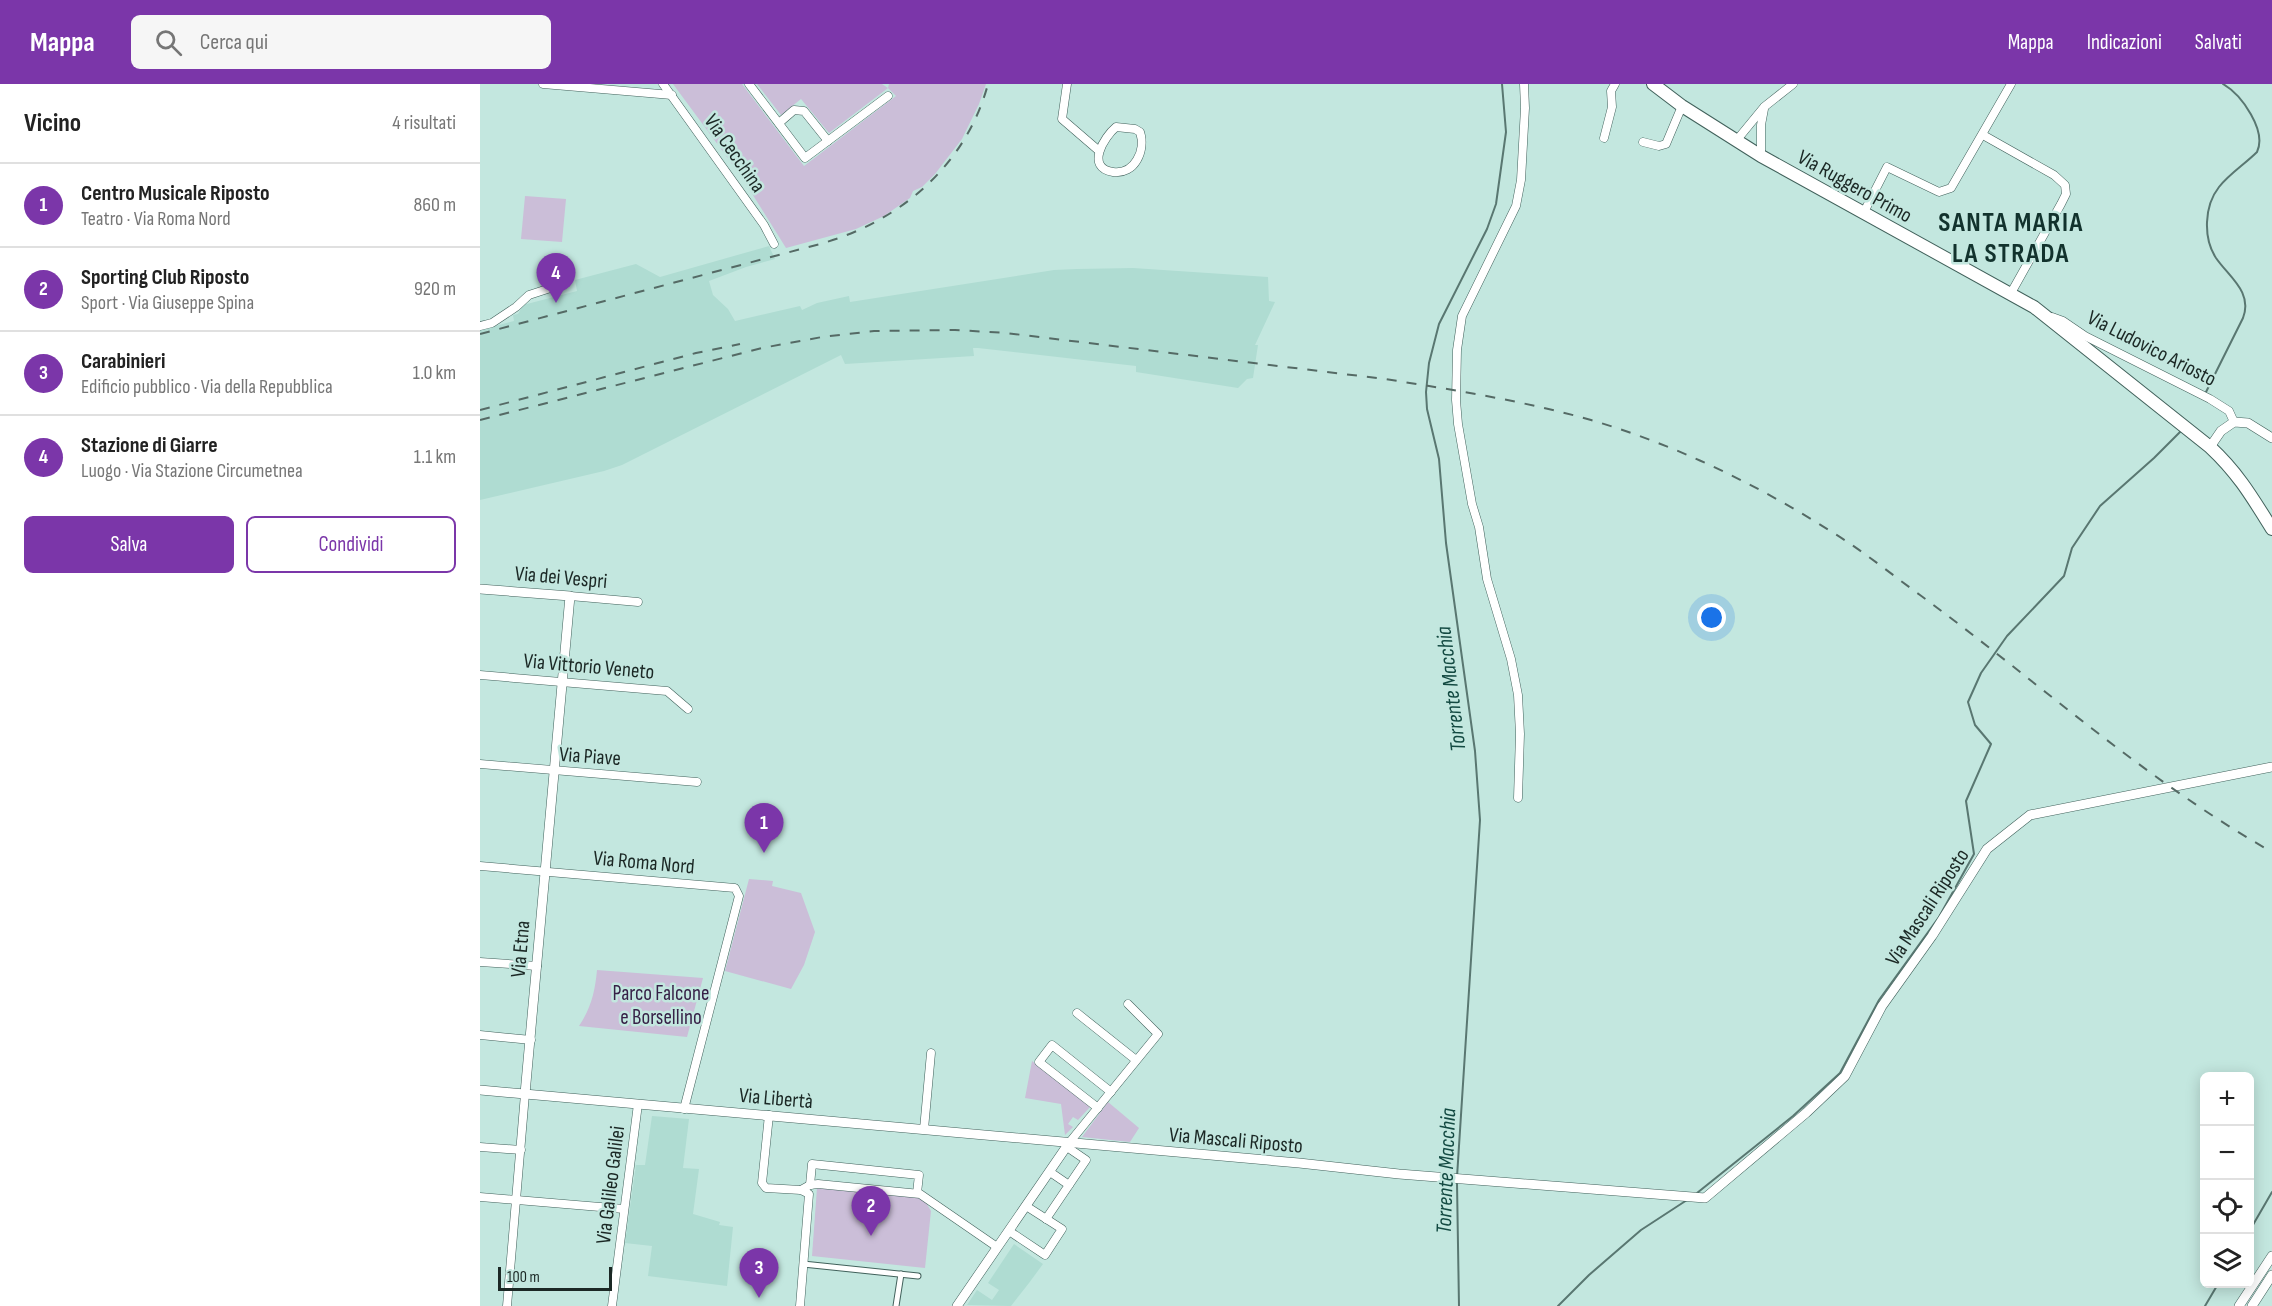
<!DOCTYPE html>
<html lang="it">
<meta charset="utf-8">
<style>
:root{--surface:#fff;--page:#f6f6f6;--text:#222;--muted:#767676;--line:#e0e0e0;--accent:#7b36a9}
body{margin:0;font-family:"Sofia Sans Condensed",sans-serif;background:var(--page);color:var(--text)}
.controls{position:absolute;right:18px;bottom:18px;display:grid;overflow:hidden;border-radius:9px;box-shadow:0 3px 15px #0003}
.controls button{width:54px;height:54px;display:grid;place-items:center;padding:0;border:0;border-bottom:2px solid var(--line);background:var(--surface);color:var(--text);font:30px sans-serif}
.scale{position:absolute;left:18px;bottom:15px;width:114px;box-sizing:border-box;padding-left:6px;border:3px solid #1b2825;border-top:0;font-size:16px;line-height:21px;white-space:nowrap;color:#1b2825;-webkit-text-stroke:4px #c3e7df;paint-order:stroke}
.you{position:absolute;left:1232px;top:534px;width:21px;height:21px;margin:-15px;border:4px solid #fff;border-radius:50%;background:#1a73e8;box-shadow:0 0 0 9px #1a73e833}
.badge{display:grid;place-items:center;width:39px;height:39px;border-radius:50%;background:var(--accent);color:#fff;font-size:20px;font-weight:700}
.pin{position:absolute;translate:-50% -50px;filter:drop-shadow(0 2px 3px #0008)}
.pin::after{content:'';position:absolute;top:32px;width:21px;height:18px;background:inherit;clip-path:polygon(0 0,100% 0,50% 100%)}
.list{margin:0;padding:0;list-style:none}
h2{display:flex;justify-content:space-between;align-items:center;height:78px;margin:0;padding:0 24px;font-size:26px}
h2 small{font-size:20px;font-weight:400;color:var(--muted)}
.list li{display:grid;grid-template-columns:39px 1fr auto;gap:18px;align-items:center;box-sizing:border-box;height:84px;padding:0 24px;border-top:2px solid var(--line)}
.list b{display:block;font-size:22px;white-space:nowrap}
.list p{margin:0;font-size:20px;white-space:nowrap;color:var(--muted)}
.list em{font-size:20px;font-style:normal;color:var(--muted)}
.actions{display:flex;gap:12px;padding:18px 24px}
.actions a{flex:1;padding:14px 0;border:2px solid var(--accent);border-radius:9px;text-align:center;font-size:21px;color:var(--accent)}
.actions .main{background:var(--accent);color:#fff}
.icon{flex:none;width:33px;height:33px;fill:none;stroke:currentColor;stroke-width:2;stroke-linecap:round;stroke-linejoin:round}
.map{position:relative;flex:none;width:1792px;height:1222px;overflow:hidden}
header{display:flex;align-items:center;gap:36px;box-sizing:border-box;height:84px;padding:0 30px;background:var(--accent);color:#fff}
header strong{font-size:28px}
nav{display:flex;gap:33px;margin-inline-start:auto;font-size:21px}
.search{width:420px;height:54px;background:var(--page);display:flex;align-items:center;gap:15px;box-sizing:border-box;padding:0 21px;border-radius:9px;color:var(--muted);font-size:22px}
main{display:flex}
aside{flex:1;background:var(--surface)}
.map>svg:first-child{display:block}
.built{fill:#afdcd2}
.green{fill:#cbbed8}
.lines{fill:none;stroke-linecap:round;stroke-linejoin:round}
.stream{stroke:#597771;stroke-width:2}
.pedestrian-casing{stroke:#41615b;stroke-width:7}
.minor-casing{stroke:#41615b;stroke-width:9}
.tertiary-casing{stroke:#41615b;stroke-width:10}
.primary-casing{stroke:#41615b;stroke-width:14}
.pedestrian{stroke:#fff;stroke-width:5}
.minor{stroke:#fff;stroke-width:8}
.tertiary{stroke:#fff;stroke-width:9}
.primary{stroke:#fff;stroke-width:12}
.rail{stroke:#556a65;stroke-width:2;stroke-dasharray:10 10;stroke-linecap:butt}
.labels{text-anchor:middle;stroke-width:5;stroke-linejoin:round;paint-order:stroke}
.street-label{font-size:21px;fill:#1b2825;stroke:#c3e7df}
.park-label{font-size:21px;fill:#372147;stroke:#c3e7df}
.water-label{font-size:22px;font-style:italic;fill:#134a42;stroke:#c3e7df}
.district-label{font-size:27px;font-weight:bold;letter-spacing:1.5px;fill:#12322d;stroke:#c3e7df}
</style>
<header>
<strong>Mappa</strong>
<div class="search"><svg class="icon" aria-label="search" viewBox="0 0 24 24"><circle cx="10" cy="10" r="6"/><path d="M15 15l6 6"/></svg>Cerca qui</div>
<nav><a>Mappa</a><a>Indicazioni</a><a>Salvati</a></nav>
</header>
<main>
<aside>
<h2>Vicino<small>4 risultati</small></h2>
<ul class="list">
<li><span class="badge">1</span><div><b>Centro Musicale Riposto</b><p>Teatro · Via Roma Nord</p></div><em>860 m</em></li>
<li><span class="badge">2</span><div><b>Sporting Club Riposto</b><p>Sport · Via Giuseppe Spina</p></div><em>920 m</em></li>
<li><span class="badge">3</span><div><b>Carabinieri</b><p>Edificio pubblico · Via della Repubblica</p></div><em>1.0 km</em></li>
<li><span class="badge">4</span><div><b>Stazione di Giarre</b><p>Luogo · Via Stazione Circumetnea</p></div><em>1.1 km</em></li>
</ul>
<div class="actions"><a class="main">Salva</a><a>Condividi</a></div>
</aside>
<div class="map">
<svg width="1792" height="1222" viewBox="0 0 1792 1222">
<rect width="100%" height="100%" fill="#c3e7df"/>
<g class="built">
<polygon points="289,162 295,175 266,183 229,197 233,211 248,225 255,237 320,222 322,226 337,219 369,212 370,218 574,186 597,185 653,184 788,193 789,217 795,218 775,261 778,261 773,294 767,295 758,304 656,288 656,282 498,264 493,264 494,272 365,280 361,271 142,381 124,387 0,416 0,246 34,237 33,231 38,230 43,221 97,207 95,196 156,180 180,193"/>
<polygon points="172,1032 209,1035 203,1084 219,1085 213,1130 240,1138 239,1141 253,1143 247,1202 168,1192 172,1162 145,1159 156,1081 165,1081"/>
<polygon points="534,1160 563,1180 549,1199 531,1222 487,1221 497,1206 512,1216 519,1206 508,1199"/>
</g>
<g class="green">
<polygon points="193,0 262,0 324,82 416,12 408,4 349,49 321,15 301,31 277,0 402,0 408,4 409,0 506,0 499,20 482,55 455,90 442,103 433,107 430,114 404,132 376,145 306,164 261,92"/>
<polygon points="45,112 86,115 82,158 41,155"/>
<polygon points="269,795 293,797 292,802 321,809 335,848 324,881 311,905 245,887"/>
<path d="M117,886l106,8 -16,59 -108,-11c12,-18 16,-34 18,-56z"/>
<polygon points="552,977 610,1023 598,1036 593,1033 588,1040 593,1043 585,1051 581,1020 545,1014"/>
<polygon points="628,1018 659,1044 650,1058 602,1053"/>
<polygon points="337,1104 440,1114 445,1117 451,1127 445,1184 332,1172"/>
</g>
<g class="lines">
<g class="stream">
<path d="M1726,308l37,-74c10,-26 -14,-41 -27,-60 -13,-20 -12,-52 3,-71 10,-13 26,-23 38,-35 10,-21 -15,-57 -34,-68"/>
<polyline points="977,1093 1000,736 995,667 966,459 959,375 947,325 946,308 949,279 959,240 1007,145 1016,120 1026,48 1022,0"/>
<polyline points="977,1099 979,1222"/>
<polyline points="1217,1109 1313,1032 1360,989 1399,916 1459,833 1494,770 1486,717 1511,660 1495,641 1488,618 1501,589 1527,552 1584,492 1592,464 1620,422 1674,374 1701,347"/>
<polyline points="1770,1146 1792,1108"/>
<polyline points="1078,1222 1109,1191 1161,1146 1207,1116"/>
<polyline points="1725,1222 1738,1200"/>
</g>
<g class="pedestrian-casing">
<g id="pedestrian">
<polyline points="323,1180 438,1192"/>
<polyline points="416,1222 421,1190"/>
</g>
</g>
<g class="minor-casing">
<g id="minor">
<polyline points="63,0 192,11"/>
<polyline points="183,0 284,141 294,160"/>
<polyline points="269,0 325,74 408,12"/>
<polyline points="587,0 582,35 618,66"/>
<polyline points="299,39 314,26 324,27 348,57"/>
<path d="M636,43l19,2 5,3c6,18 -5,43 -27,40 -28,-4 -9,-35 3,-45z"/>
<polyline points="1503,51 1574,91 1585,101 1586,110 1581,120 1531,209"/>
<polyline points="1124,54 1132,23 1131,7 1135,0"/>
<polyline points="1256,57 1284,23 1313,0"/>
<polyline points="1163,58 1179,62 1186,60 1202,22"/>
<polyline points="1281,72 1281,41 1284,25"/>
<polyline points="1383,130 1407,83 1459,108 1471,104 1531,0"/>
<polyline points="1572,233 1583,237 1605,252 1730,315 1749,327 1754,338"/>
<polyline points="0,242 12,239 36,223 49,211 86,199"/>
<polyline points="90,512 158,518"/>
<polyline points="0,591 187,607 208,625"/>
<polyline points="0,680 217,698"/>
<polyline points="1038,714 1040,650 1038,611 1031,575 1007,495 999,443 992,420 978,340 976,316 977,266 982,232 1036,122 1041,96 1045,24 1044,0"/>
<polyline points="0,782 255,804 259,812 204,1025"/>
<polyline points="0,878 57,882"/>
<polyline points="597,929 656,976"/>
<polyline points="0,951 51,956"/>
<polyline points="618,1024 559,978 572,961 631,1008"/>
<polyline points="289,1031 282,1099 286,1104 321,1106 329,1110 320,1222"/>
<polyline points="444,1045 451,969"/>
<polyline points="589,1059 678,950 648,920"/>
<polyline points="0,1063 41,1066"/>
<polyline points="587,1063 606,1076 589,1101"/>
<polyline points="330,1101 332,1080 439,1091 437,1109"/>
<polyline points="321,1106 330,1101 338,1100 440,1110 517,1163"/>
<polyline points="0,1113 144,1125"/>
<polyline points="566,1135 589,1101 570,1088"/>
<polyline points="529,1147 565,1171 582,1145 546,1122"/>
<polyline points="27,1222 45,1010"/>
<polyline points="132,1222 158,1020"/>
</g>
</g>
<g class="tertiary-casing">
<g id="tertiary">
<polyline points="1730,363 1741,347 1754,338 1768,339 1792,354"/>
<polyline points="0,505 90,512 45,1010"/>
<polyline points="0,1006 819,1079 919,1090 1225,1114 1326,1029 1365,992 1402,922 1452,852 1507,765 1550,731 1792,683"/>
<polyline points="477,1222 589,1059"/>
<polyline points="1759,1222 1792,1172"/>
<polyline points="1772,1222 1792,1191"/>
</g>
</g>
<g class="primary-casing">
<path id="primary" d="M1173,0l29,22 79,50 273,151 176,140c28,26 42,50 62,82"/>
</g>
<use href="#pedestrian" class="pedestrian"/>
<use href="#minor" class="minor"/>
<use href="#tertiary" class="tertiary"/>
<use href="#primary" class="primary"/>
<g class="rail">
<path d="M0,250l340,-90c79,-22 146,-78 168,-160"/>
<polyline points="0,326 216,269 260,260"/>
<path d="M0,336l282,-72 60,-11 52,-6 81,-1 51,3 379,46c70,11 139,22 206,41 85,25 167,65 241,112 31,19 59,42 88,63 117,86 225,185 352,257"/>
</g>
</g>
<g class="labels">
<g class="street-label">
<text transform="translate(255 69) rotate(55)" y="7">Via Cecchina</text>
<text transform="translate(1375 102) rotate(29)" y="7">Via Ruggero Primo</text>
<text transform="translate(1672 264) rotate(27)" y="7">Via Ludovico Ariosto</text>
<text transform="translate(81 493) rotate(5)" y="7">Via dei Vespri</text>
<text transform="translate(109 582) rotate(5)" y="7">Via Vittorio Veneto</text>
<text transform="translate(110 672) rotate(4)" y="7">Via Piave</text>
<text transform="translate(164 778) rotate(5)" y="7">Via Roma Nord</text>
<text transform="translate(1447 823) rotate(-57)" y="7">Via Mascali Riposto</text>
<text transform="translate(40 865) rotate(-85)" y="7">Via Etna</text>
<text transform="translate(296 1014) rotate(5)" y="7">Via Libertà</text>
<text transform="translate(756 1056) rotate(5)" y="7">Via Mascali Riposto</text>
<text transform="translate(130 1101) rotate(-83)" y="7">Via Galileo Galilei</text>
</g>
<g class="park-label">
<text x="181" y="916">Parco Falcone<tspan x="181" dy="24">e Borsellino</tspan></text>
</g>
<g class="water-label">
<text transform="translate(970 605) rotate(-97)" y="8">Torrente Macchia</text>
<text transform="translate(965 1087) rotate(-88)" y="8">Torrente Macchia</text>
</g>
<g class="district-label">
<text x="1531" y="147">SANTA MARIA<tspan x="1531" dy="31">LA STRADA</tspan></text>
</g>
</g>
</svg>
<div class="controls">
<button>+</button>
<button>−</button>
<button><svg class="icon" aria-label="locate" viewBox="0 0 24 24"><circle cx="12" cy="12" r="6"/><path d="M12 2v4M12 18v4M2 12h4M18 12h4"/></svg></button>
<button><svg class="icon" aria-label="layers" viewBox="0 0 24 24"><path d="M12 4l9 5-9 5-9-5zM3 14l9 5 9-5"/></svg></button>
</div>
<div class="scale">100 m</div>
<div class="you"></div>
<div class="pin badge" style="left:284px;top:769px">1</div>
<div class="pin badge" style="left:391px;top:1152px">2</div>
<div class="pin badge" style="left:279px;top:1214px">3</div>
<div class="pin badge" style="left:76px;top:219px">4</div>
</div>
</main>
